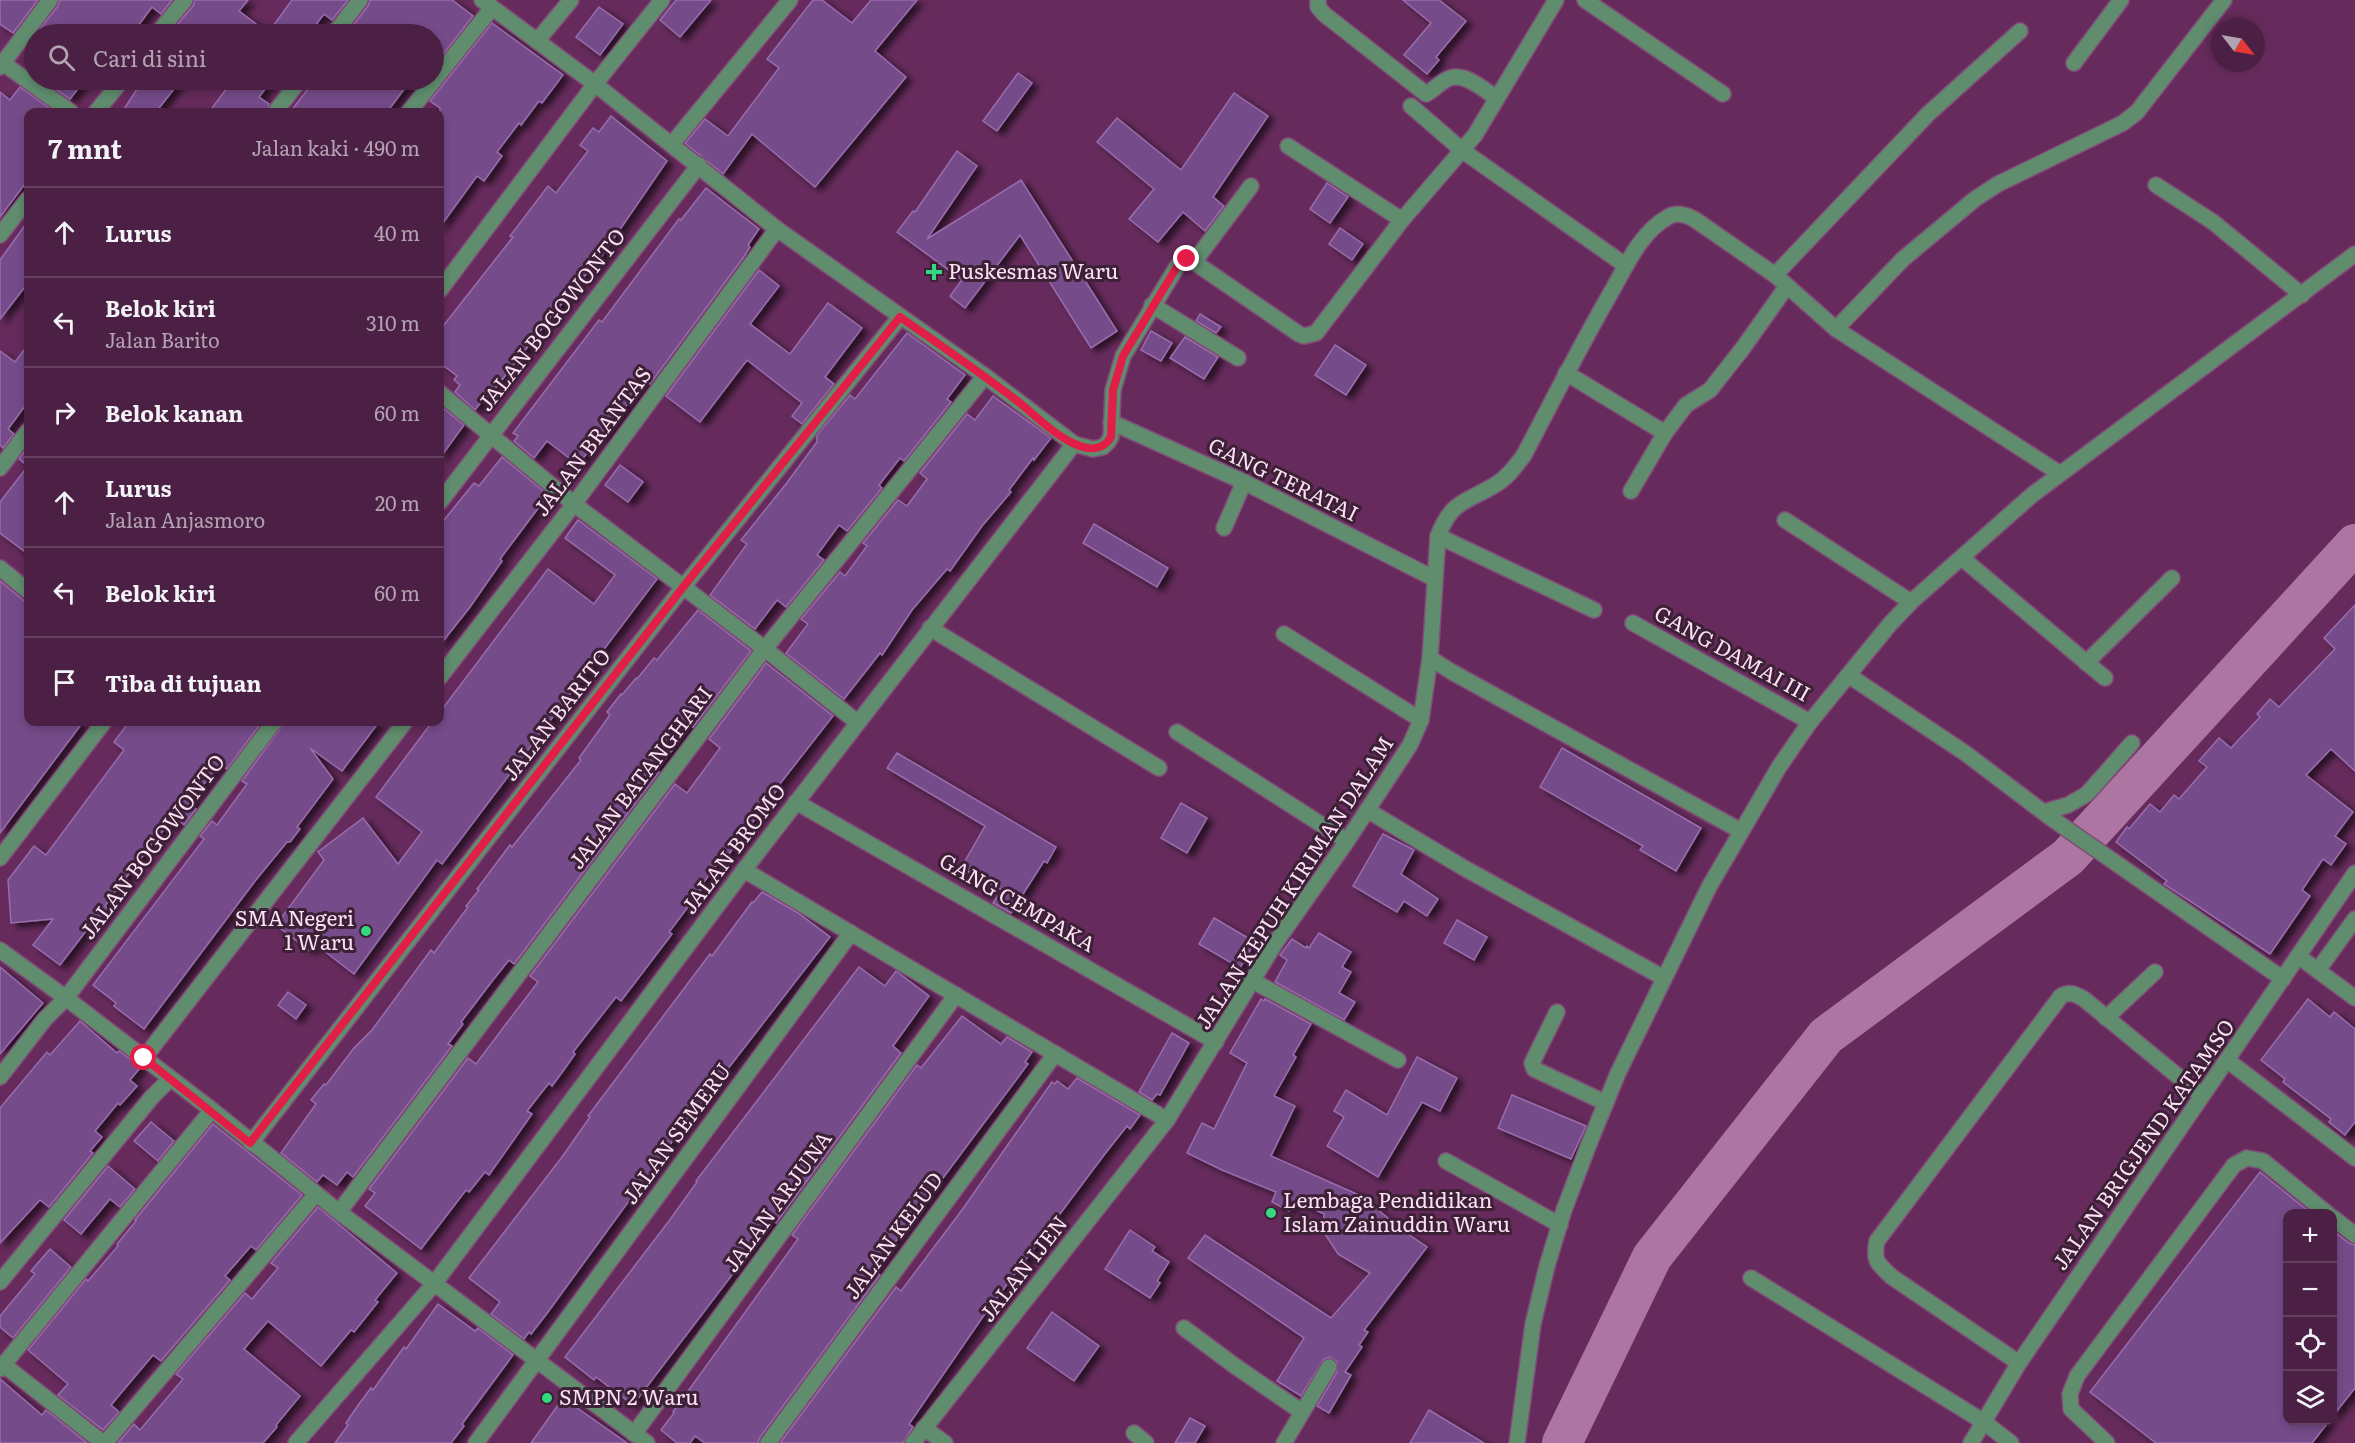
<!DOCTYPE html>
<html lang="id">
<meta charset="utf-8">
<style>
:root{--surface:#4c2045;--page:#562d50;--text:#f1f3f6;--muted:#b2a3b3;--line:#633e5e}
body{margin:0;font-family:Literata,serif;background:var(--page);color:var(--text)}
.controls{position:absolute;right:18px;bottom:18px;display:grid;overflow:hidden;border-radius:12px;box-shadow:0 3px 9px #0003}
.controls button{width:54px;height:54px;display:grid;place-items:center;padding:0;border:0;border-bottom:2px solid var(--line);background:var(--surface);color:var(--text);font:30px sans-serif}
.compass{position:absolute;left:2211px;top:18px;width:54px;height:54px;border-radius:50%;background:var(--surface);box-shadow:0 3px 9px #0003;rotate:121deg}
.stop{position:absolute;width:18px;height:18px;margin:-14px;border:4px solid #e11d48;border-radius:50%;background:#fff}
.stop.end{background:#e11d48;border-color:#fff;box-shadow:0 2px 6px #0008}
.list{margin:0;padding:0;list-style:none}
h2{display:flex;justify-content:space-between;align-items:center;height:78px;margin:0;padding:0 24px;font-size:26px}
h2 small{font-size:20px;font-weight:400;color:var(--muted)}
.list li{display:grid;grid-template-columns:39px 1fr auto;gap:18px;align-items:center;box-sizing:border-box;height:90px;padding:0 24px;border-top:2px solid var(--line)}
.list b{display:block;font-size:22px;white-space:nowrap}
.list p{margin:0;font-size:20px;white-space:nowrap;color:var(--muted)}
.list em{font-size:20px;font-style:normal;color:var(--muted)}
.icon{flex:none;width:33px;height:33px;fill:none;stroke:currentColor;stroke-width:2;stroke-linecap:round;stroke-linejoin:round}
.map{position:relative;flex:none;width:2355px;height:1443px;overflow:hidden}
.search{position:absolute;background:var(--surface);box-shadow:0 3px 9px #0003;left:24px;top:24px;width:420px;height:66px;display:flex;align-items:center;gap:15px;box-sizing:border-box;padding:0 21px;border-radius:33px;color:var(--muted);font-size:22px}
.panel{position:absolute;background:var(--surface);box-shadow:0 3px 9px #0003;left:24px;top:108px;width:420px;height:618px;border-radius:12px}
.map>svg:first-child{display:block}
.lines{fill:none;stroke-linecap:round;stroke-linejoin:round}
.river{stroke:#ad75a1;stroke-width:40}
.building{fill:#754b89;stroke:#996dad;stroke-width:1.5;filter:url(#shadow)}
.minor-casing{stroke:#814c78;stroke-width:18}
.minor{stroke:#5f8d6e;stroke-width:15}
.route{stroke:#e11d48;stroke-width:8}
.poi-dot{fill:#33d881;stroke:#3c2136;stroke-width:2}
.labels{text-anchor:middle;stroke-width:6;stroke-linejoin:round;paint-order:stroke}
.poi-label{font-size:21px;fill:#fee0f6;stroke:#3c2136;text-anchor:start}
.street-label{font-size:21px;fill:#fee0f6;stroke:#3c2136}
</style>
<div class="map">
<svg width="2355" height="1443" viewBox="0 0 2355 1443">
<defs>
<filter id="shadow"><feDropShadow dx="6" dy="4" stdDeviation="3" flood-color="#0009"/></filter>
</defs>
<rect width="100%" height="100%" fill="#662b5c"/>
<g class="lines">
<polyline class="river" points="1562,1443 1652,1257 1826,1036 2068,857 2355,544"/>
</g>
<g class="building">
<polygon points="0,0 38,0 13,33 0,24"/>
<polygon points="60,0 172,0 161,14 152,7 132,34 36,34 58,6"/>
<polygon points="195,0 248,0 239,11 268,33 292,0 348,0 332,20 324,14 309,34 188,34 176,26 193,6"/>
<polygon points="370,0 452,0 473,16 434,66 434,34 352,34 348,32 368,6"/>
<polygon points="676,0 711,0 680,37 660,20"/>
<polygon points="813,0 822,0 852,23 871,0 917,0 875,51 906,77 815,187 752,134 723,174 685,143 705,119 728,136 779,68 767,59"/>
<polygon points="1403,0 1439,0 1466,21 1436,57 1439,60 1427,74 1404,55 1431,23"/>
<polygon points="599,7 623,24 600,55 576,37"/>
<polygon points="492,23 563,75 542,103 539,101 521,125 519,123 497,152 502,156 484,181 477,176 440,227 440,108 430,101"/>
<polygon points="1018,73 1032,83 997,131 983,121"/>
<polygon points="42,80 85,80 70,99"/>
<polygon points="143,80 181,80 156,112 122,112"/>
<polygon points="233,80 272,80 259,97 269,104 266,112 209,112"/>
<polygon points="315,80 422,80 415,89 408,84 387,112 290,112"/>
<polygon points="20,87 55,112 28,112 28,180 0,217 0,92 10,100"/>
<polygon points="1234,93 1268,116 1213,197 1224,206 1205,231 1183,212 1158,242 1129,219 1154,189 1097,142 1117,118 1181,170"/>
<polygon points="611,116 667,161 590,273 588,272 554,313 484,403 482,401 475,410 455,392 460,385 454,380 457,376 440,363 440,330 513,237 510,236 548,186 556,193 588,151 580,145 593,128 599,132"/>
<polygon points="957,151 977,166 927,239 1021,180 1117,331 1091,348 1020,235 965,308 950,296 962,280 897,232 913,211 915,212"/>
<polygon points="1327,183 1348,197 1330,223 1310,209"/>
<polygon points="706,188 759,229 748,245 750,247 743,258 650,384 645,380 603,438 600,436 578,465 547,441 534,458 514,441 518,436 513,433 599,320 602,322 679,219 681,220"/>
<polygon points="28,221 28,283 0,319 0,260"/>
<polygon points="1340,228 1363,244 1352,260 1329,244"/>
<polygon points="759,270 779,286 750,324 790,354 828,303 862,328 825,377 834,384 802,424 792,416 802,403 747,360 700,422 666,396"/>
<polygon points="1200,314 1221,327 1216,333 1196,321"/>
<polygon points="1151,331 1172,343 1161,361 1141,350"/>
<polygon points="907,333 965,375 947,399 951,402 904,461 900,458 879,485 882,488 847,531 839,525 817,555 824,560 786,607 777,600 755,629 710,595 747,544 741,540 786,484 817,442 817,435 850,395 855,399"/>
<polygon points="1185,337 1218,357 1204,379 1170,358"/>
<polygon points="28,345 28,402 8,429 14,434 3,448 0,445 0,351 15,362"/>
<polygon points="1335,345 1366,365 1346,395 1315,375"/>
<polygon points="993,396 1051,438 1034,460 1033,458 1009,490 1011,492 982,526 950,571 947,569 912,610 882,655 880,653 866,671 844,699 786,653 808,624 801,619 840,572 845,576 867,546 863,543 898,500 907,506 927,479 920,473 967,414 975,420"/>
<polygon points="443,408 464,425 440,458 440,413"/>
<polygon points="28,446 28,554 0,533 0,502 28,466 19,459"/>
<polygon points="502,457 548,495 500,559 502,561 470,607 440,645 440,525 474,483 479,486"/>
<polygon points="620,465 643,482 628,502 605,485"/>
<polygon points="578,520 657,579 442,864 437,860 354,974 315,944 310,951 276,925 324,860 318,852 363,818 398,864 422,832 376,797 432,722 440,722 440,712 548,569 594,604 615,575 565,538"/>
<polygon points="1094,524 1168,568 1157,587 1083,543"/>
<polygon points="0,581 28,604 28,722 83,722 0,833"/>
<polygon points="2355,605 2355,771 2331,749 2306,775 2353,812 2335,836 2346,844 2331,865 2323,859 2302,890 2310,896 2270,954 2164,884 2167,881 2116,842 2127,827 2129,829 2150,804 2160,812 2174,795 2179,799 2207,767 2199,761 2219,738 2231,748 2260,717 2257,714 2270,699 2279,707 2335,649 2324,638"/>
<polygon points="698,610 751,651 693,727 691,726 657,770 659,772 514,964 509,960 493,980 461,1022 463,1024 448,1044 452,1046 353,1177 347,1172 337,1185 323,1175 317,1182 281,1153 316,1104 311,1100 324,1084 326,1085 354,1048 372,1030 431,950 434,953 468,907 466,906 479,890 477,889 510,845 512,847 581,760 579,758 610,715 607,712 621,694 622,695 636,678 637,679 654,658 657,660"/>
<polygon points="766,663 833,716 779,785 780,786 729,854 726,852 701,886 703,887 669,932 672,934 621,1001 616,997 573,1052 575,1054 563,1071 552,1086 549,1083 527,1111 532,1114 489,1175 485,1172 469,1192 466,1190 421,1249 365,1206 375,1193 369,1189 468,1058 476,1064 500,1032 538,982 530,976 675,784 687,793 720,748 709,739"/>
<polygon points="129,722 262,722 227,769 219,764 189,804 196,809 184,825 177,819 172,826 169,824 156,839 114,893 105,906 107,908 95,924 93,922 60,965 33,945 53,919 11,923 8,880 34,846 46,855 124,750 114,742"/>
<polygon points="284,723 379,722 342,771 310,748 333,779 297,827 300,829 290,842 287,842 255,881 144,1029 114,1006 116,1003 93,985 204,839 200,836 212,821 217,825 247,784 242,781"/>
<polygon points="1562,748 1701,828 1676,871 1640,850 1643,846 1540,787"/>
<polygon points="897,753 1056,847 1047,863 1044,861 1011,913 993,903 1002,890 961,868 985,826 887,768"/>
<polygon points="1181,803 1207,818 1187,853 1161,838"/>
<polygon points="1383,834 1414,850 1401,874 1438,899 1427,916 1404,901 1397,912 1353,886"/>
<polygon points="762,892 798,913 830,937 685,1124 548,1312 531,1334 529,1332 524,1339 491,1314 500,1302 469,1278 562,1157 590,1117 588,1116 710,954 712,956 752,902 753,903"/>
<polygon points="1214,918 1255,942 1240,968 1199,944"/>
<polygon points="1457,920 1487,937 1474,960 1444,943"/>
<polygon points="1319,933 1351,952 1342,967 1351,972 1339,993 1355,1002 1344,1020 1275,982 1287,960 1280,955 1292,939 1306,948 1307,946 1309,948"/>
<polygon points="0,967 43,1003 0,1054"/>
<polygon points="859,967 885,986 896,971 929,996 893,1046 901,1053 776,1223 773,1221 633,1405 596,1377 594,1380 565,1357 669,1221 697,1182 696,1181"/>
<polygon points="288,992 306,1005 296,1019 278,1005"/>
<polygon points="1261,999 1264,1001 1265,999 1311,1024 1293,1055 1296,1057 1274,1096 1295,1106 1271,1156 1361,1196 1405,1232 1427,1247 1364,1330 1368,1332 1359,1345 1362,1347 1345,1372 1351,1375 1329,1413 1317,1406 1337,1372 1337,1362 1330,1357 1324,1359 1301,1396 1277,1381 1304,1338 1188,1258 1205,1235 1331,1318 1370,1273 1338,1254 1323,1231 1324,1214 1296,1201 1289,1211 1272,1202 1276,1192 1222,1170 1187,1153 1202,1123 1214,1129 1247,1063 1230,1053"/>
<polygon points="2308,999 2330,1017 2334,1012 2355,1029 2355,1122 2345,1135 2329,1122 2331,1119 2283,1082 2285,1079 2261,1060"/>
<polygon points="962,1016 1001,1044 1007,1037 1032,1052 1025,1062 1028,1064 887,1253 874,1271 880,1275 760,1437 758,1443 705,1443 695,1436 690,1443 677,1443 661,1430 674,1413 673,1412 798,1239 792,1235 917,1065 921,1068"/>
<polygon points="80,1021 117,1053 119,1051 141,1067 130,1080 137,1086 120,1105 118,1103 95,1131 102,1137 90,1151 93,1153 49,1207 40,1200 0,1243 0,1108 47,1052 50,1055"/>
<polygon points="1172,1033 1189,1043 1160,1095 1157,1094 1152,1100 1139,1092"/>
<polygon points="1417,1057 1457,1078 1440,1111 1422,1102 1378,1177 1327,1146 1344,1117 1334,1111 1346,1090 1387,1115"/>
<polygon points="1077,1078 1140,1115 1130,1129 1127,1126 1104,1155 982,1318 909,1424 913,1427 903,1443 780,1443 896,1287 901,1291 962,1210 1052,1082 1055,1084 1057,1081 1068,1089"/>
<polygon points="1512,1095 1586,1126 1571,1159 1498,1128"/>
<polygon points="151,1122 174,1141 158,1161 134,1141"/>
<polygon points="213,1124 302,1195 256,1250 251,1246 225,1276 230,1280 161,1361 153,1355 111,1405 119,1412 103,1430 58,1395 68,1384 28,1350 86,1279 88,1281 118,1246 117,1244 136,1221 135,1220"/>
<polygon points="108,1166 135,1189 120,1207 110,1199 81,1234 64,1220"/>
<polygon points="2260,1172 2312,1214 2288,1214 2288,1420 2330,1420 2312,1443 2156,1443 2090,1392"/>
<polygon points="318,1207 397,1273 375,1300 378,1302 354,1332 351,1330 321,1366 268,1321 244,1349 300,1396 276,1425 277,1427 263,1443 118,1443 134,1424 140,1430 183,1379 176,1374 245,1293 252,1299 278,1268 271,1263"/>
<polygon points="1130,1230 1155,1247 1152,1251 1169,1262 1157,1281 1160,1283 1150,1298 1105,1269"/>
<polygon points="2332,1230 2349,1243 2355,1245 2355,1388 2332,1417"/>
<polygon points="50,1249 71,1267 13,1338 0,1327 0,1316 35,1274 31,1271"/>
<polygon points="438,1304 475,1331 478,1328 513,1355 462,1424 464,1426 451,1443 335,1443 348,1425 346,1423 359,1404 371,1388 373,1390 404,1347 406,1349"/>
<polygon points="1052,1312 1099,1346 1074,1381 1027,1348"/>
<polygon points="0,1379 42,1415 46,1410 87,1443 0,1443"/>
<polygon points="563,1398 627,1443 531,1443"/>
<polygon points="1429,1410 1484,1443 1410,1443"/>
<polygon points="1190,1418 1205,1426 1195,1443 1175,1443"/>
</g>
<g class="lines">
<g class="minor-casing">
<g id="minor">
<polyline points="482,0 595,84 777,229 985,376 1074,444 1093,449 1103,447 1108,442 1111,437 1113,390 1123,356 1178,265 1184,259 1194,262 1299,334 1304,336 1316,333 1402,220 1475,135 1556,0"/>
<path d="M1318,0v7l6,7 102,80c8,-4 15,-13 24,-16 16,-5 34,12 47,20"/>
<polyline points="1585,0 1723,94"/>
<polyline points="157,34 185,0"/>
<polyline points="334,34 360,0"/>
<polyline points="537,41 571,0"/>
<polyline points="0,61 71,112"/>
<polyline points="2074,63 2121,0"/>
<polyline points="0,67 50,0"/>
<polyline points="1411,106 1463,151 1625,265"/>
<polyline points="96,112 122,80"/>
<polyline points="275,112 300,80"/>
<polyline points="409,112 492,8"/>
<polyline points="672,144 790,0"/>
<polyline points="1288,146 1402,220"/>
<polyline points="2156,185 2213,222 2302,295"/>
<polyline points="0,235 28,199"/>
<polyline points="1194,262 1251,186"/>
<polyline points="1775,275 1928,114 2020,31"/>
<polyline points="440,290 595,84 662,0"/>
<polyline points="1152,305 1238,358"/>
<polyline points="1836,329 1903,259 1975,199 1998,184 2123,123 2137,112 2224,0"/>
<polyline points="1566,373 1665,433"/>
<polyline points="440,393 574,504 765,649 857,722"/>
<polyline points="1111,422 1244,482 1435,579"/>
<polyline points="0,468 28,431"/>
<polyline points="1631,491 1665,433 1686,405 1710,390 1743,348 1787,286"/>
<polyline points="440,502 699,165"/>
<polyline points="1785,520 1911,602"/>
<polyline points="1224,528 1244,482"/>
<polyline points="1438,536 1594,610"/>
<polyline points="1962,558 2105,678"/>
<polyline points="0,568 28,591"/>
<polyline points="1633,623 1810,722"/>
<polyline points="930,628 1159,768"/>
<polyline points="1284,634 1421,720"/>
<polyline points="1430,658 1452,672 1741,831"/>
<polyline points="2086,663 2172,578"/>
<polyline points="1848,675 1965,753 2051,818 2283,979"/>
<polyline points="440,677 574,504 777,229"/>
<polyline points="1177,732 1347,841"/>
<polyline points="796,802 1216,1042"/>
<polyline points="1367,810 1464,868 1664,978"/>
<polyline points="2044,812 2068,805 2087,794 2132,743"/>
<polyline points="0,858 104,722"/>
<polyline points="744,870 1167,1120"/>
<polyline points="0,950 66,998 212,1110 339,1212 647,1443"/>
<polyline points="2298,956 2355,998"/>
<polyline points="2318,970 2355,919"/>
<polyline points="1253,981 1398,1060"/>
<polyline points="1557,1012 1532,1063 1534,1069 1606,1103"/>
<polyline points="2106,1018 2155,972"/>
<polyline points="144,1058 405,722"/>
<polyline points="2227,1060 2355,1158"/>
<polyline points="0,1077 45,1019 66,998 274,722"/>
<polyline points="251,1143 684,586 900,317"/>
<polyline points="1446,1161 1560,1225"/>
<polyline points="339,1212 763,651 985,376"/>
<polyline points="2332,1217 2355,1235"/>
<polyline points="1751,1278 1984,1422 2011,1443"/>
<polyline points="0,1282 152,1097 170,1079"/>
<polyline points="1184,1328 1235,1366 1302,1412"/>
<path d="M2019,1363l-127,-86c-15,-14 -19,-16 -15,-36l184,-245c9,-5 14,-2 23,3l118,97"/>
<polyline points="4,1365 103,1443"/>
<polyline points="0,1369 212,1110"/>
<polyline points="924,1428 945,1443"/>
<polyline points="1134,1433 1146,1443"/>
<polyline points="634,1434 956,995"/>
<polyline points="105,1443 316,1194"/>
<polyline points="296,1443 434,1284 744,870 1074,444"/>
<polyline points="476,1443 851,933"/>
<polyline points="768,1443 1055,1054"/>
<path d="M913,1443l254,-323 109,-178 71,-101 63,-96 11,-25 9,-62 8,-122c14,-36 27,-33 57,-51 12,-7 20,-18 29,-30 29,-55 57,-111 89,-166 14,-25 28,-57 55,-72 8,-5 18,-2 26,2l81,56 61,54 223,144"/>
<polyline points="1284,1443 1329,1367"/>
<polyline points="1517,1443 1533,1324 1547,1266 1564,1210 1589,1144 1618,1073 1709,887 1779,767 1810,722 1890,624 1911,602 2032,495 2355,254"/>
<polyline points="1971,1443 2019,1363 2355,873"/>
<polyline points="2107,1443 2071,1409 2070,1394 2077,1376 2234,1165 2247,1158 2263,1161 2328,1214"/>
</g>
</g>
<use href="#minor" class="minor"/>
</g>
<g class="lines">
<path class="route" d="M144,1058l106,85 434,-557 216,-269c39,27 78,54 116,83 17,13 39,36 59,44 13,6 28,7 36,-7l2,-47 10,-34 55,-91 9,-6"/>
</g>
<g class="poi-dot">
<path d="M931 263h6v6h6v6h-6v6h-6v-6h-6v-6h6z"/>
<circle cx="366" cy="931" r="6"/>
<circle cx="1271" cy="1213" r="6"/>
<circle cx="547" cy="1398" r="6"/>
</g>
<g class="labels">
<g class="poi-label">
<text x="948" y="279">Puskesmas Waru</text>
<text x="354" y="926" text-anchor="end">SMA Negeri<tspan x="354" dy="24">1 Waru</tspan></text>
<text x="1283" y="1208">Lembaga Pendidikan<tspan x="1283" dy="24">Islam Zainuddin Waru</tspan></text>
<text x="559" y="1405">SMPN 2 Waru</text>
</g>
<g class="street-label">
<text transform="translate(552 320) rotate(-52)" y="7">JALAN BOGOWONTO</text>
<text transform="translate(593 442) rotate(-53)" y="7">JALAN BRANTAS</text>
<text transform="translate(1283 480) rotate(26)" y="7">GANG TERATAI</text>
<text transform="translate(1732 654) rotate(29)" y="7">GANG DAMAI III</text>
<text transform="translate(557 715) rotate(-52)" y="7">JALAN BARITO</text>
<text transform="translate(641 778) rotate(-53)" y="7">JALAN BATANGHARI</text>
<text transform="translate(153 847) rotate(-53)" y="7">JALAN BOGOWONTO</text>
<text transform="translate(734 849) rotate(-53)" y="7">JALAN BROMO</text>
<text transform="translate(1295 883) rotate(-57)" y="7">JALAN KEPUH KIRIMAN DALAM</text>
<text transform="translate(1017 903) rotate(30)" y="7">GANG CEMPAKA</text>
<text transform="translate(677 1134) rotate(-54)" y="7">JALAN SEMERU</text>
<text transform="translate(2144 1145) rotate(-55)" y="7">JALAN BRIGJEND KATAMSO</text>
<text transform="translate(778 1202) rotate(-54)" y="7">JALAN ARJUNA</text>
<text transform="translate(894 1236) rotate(-54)" y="7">JALAN KELUD</text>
<text transform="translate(1024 1269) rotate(-52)" y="7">JALAN IJEN</text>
</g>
</g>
</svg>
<div class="controls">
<button>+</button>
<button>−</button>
<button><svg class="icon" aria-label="locate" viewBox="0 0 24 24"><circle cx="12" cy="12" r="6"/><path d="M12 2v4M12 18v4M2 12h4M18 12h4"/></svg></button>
<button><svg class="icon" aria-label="layers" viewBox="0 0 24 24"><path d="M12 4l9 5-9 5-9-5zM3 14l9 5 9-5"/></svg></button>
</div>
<svg class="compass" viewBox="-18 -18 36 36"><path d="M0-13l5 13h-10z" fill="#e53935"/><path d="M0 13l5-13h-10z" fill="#b2a3b3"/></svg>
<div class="stop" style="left:144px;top:1058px"></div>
<div class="stop end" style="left:1187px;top:259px"></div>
<div class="search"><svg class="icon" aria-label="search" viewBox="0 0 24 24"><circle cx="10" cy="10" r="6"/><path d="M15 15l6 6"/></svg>Cari di sini</div>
<section class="panel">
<h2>7 mnt<small>Jalan kaki · 490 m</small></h2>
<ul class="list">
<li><svg class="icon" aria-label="ahead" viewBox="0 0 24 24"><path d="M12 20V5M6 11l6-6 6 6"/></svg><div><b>Lurus</b></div><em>40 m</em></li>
<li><svg class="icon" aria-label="left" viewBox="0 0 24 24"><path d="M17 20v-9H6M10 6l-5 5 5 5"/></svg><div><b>Belok kiri</b><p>Jalan Barito</p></div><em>310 m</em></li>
<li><svg class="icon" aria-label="right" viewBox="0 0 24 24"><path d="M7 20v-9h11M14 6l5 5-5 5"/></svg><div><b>Belok kanan</b></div><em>60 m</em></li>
<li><svg class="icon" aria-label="ahead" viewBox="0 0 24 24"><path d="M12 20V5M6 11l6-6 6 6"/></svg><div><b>Lurus</b><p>Jalan Anjasmoro</p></div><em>20 m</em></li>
<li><svg class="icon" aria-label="left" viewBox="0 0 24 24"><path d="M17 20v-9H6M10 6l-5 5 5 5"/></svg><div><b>Belok kiri</b></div><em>60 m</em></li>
<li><svg class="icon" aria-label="arrive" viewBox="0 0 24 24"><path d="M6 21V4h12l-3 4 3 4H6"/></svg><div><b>Tiba di tujuan</b></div></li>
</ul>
</section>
</div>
